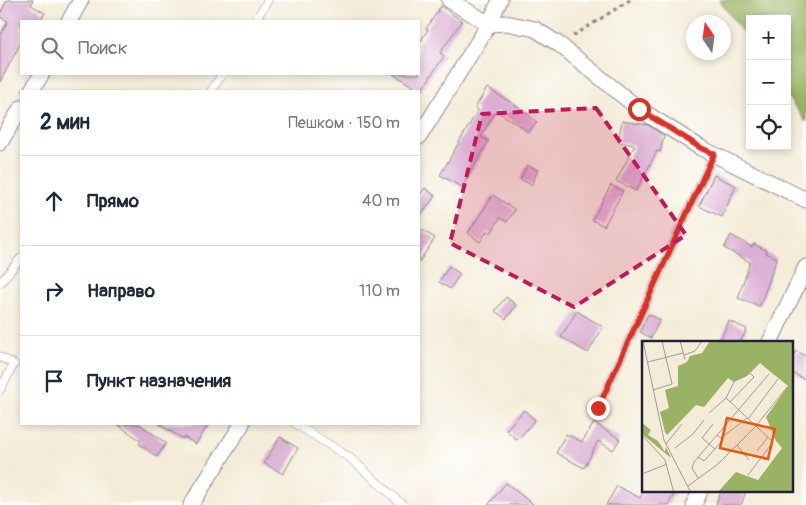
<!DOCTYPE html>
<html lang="ru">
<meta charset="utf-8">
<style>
:root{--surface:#fff;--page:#f6f6f7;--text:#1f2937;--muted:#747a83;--line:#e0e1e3}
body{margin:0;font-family:Pangolin,sans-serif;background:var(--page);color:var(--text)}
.controls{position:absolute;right:15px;top:15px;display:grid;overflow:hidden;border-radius:0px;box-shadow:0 2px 8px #0003}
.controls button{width:45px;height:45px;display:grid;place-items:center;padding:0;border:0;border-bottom:1px solid var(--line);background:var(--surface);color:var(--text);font:25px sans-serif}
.compass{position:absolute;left:686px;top:15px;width:45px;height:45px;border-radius:50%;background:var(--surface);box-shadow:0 2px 8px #0003;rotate:347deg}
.stop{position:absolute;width:15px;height:15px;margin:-11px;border:4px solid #d93025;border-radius:50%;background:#fff}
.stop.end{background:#d93025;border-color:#fff;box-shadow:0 1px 5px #0008}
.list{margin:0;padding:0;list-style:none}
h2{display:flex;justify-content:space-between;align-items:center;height:65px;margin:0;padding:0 20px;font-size:21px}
h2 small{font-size:16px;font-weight:400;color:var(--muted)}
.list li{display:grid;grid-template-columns:32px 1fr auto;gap:15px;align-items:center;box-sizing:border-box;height:90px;padding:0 20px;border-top:1px solid var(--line)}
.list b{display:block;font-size:19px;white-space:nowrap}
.list em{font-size:16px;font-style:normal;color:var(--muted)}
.icon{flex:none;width:28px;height:28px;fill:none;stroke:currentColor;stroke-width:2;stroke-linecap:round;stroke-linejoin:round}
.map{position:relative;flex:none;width:806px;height:505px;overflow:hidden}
.search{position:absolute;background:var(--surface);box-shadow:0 2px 8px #0003;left:20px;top:20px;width:400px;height:55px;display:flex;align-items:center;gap:12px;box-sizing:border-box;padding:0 18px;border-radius:0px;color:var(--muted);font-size:19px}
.panel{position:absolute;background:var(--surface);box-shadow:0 2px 8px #0003;left:20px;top:90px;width:400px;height:335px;border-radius:0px}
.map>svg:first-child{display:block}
.forest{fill:#9ab263;stroke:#5e6a4f}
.building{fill:#dbafd3}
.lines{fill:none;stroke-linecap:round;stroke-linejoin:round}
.lane-casing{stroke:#8b878a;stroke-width:9}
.street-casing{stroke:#8b878a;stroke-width:17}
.path{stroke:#8b878a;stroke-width:3;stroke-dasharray:4 4;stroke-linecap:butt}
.lane{stroke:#fff;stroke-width:8}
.street{stroke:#fff;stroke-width:15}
.route{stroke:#d93025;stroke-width:6}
.marked{fill:#c2185b;fill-opacity:0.2;stroke:#c2185b;stroke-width:4;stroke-dasharray:10 6;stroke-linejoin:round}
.inset-road{fill:none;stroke:#a09b99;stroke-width:1}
.view{fill:#e8590c;fill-opacity:0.15;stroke:#e8590c;stroke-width:2.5}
.inset-edge{fill:none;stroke:#22223b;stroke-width:2.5}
</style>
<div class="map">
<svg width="806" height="505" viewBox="0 0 806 505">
<rect width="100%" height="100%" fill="#fff"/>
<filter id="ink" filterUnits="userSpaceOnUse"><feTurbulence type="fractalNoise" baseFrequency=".02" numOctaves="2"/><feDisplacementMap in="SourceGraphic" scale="10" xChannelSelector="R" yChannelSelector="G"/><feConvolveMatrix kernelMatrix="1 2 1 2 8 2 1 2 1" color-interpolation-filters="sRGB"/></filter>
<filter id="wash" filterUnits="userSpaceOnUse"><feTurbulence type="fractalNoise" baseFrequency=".0096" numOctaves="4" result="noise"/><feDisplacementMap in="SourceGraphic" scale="20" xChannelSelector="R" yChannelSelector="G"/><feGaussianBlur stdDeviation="1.12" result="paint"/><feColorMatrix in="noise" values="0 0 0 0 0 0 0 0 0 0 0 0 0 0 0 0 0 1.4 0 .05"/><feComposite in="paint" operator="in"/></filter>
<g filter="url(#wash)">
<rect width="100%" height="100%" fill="#f4ecd8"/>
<polygon class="forest" points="719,0 806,0 806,122 787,96 787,19 750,19 750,43"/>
<g id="blocks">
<g class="building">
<polygon points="7,0 33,0 31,5 45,13 40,21 21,21 21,42 0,82 0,36 8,21 0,17 0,14"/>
<polygon points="441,6 462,21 440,53 444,56 419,94 419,90 393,74 419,74 419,43 428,30 426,29"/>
<polygon points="487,88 520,108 537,122 528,132 519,125 496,111 481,137 489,141 462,187 440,175 478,110 475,108"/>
<polygon points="622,121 648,125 664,136 660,152 657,151 636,191 616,181 635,145 618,142"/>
<polygon points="527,165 538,170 531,185 520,179"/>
<polygon points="714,175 736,186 722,217 699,206"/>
<polygon points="611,185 623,191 604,226 592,220"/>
<polygon points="425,188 435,196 419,218 419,196"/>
<polygon points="493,195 515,210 507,222 500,218 491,233 487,231 480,242 468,233"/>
<polygon points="419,228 435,238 419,262"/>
<polygon points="731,235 752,247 754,244 767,251 766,253 777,258 760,306 738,298 750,262 724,248"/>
<polygon points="449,266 460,274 450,289 439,282"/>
<polygon points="506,297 516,305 506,319 495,311"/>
<polygon points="577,311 603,327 588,353 561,337"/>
<polygon points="648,314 660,320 651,338 640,332"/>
<polygon points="729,321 747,329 740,342 719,342"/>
<polygon points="796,351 806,356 806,380 792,373 792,358"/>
<polygon points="524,410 535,420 517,440 506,430"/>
<polygon points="594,423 620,439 613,450 598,441 584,468 556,453 566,434 582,442"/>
<polygon points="117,424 139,424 166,443 157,457 139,444 141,441"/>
<polygon points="159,424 209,424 196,444 184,437 183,439"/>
<polygon points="280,437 298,448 283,474 264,463"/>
<polygon points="506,483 534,505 488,505"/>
<polygon points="617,486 640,498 644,491 676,491 668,505 606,505"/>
<polygon points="721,491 746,491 741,505 716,505"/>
</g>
</g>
</g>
<g filter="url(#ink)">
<use href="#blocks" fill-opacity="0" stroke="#8b878a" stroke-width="1"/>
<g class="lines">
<g class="lane-casing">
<g id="lane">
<polyline points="255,21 268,0"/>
<polyline points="211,91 222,74"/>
<polyline points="0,283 21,258"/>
<polyline points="0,357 14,364 0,390"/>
<polyline points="598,408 714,154"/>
<polyline points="296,424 350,458 403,505"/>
</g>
</g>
<g class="street-casing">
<g id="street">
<polyline points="449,0 489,24 506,23 535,29 560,45 639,109 701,148 806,200"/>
<polyline points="69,21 81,0"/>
<polyline points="31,91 42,74"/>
<polyline points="419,137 489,24 500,0"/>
<polyline points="0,143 21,108"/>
<polyline points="770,342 806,267"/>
<polyline points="191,505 242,424"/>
<polyline points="694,505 700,491"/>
</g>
</g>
<polyline class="path" points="573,36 630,0"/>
<use href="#lane" class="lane"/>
<use href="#street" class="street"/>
</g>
</g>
<g class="lines" filter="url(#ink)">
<polyline class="route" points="598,408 714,154 701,148 639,109"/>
</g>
<path class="marked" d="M596,108l90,127 -112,72 -124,-64 32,-129z"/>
<g transform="translate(642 341)">
<rect width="151" height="151" fill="#f4ecd8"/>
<path d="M68,0h83v151h-75l18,-20 22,8 24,-32 -6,-7 -10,-24 22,-31 -28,-23 -13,13 -13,6 -6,-4 -24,29 -8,-2 -29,30 -2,-3 -5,-20 9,-4 -4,-18 13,-4v-20l9,-4 3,-6 12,-3zM0,63v19l9,7 -3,5 10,6 7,11 1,-5 5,11 -29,-24z" fill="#9ab263"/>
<path class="inset-road" d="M1,0l21,99 27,53M38,0l5,18M42,14l11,-4 7,-10M6,21l35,-9M11,49l19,-6 -10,-43M84,57l47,44 -25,33M88,61l24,-25 -4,-4M67,72l17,-15 9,-18 13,-6M106,78l30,-40M71,83l-11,14 13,11M0,94l23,25 9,33M79,97l26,-20M24,103l16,-20M95,104l12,15M33,107l18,-14 11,-14M115,110l11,-14M56,116l6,4 19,-21 -6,-5M0,133l25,-10M56,137l-6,-10 2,-6 75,-88M46,145l30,-22 38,-38 31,-39"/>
<path class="view" d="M85,77l48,11 -7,30 -48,-11z"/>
<rect width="151" height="151" class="inset-edge"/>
</g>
</svg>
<div class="controls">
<button>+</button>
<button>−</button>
<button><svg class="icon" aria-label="locate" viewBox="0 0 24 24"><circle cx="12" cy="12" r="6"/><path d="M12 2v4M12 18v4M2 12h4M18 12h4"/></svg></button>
</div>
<svg class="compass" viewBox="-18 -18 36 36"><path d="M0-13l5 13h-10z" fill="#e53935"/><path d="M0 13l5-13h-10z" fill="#747a83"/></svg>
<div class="stop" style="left:639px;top:109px"></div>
<div class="stop end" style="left:598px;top:408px"></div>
<div class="search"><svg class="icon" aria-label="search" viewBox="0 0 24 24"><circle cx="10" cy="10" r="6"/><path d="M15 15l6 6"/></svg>Поиск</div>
<section class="panel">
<h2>2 мин<small>Пешком · 150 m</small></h2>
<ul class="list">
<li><svg class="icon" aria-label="ahead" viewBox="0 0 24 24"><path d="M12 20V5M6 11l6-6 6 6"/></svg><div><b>Прямо</b></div><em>40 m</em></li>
<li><svg class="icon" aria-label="right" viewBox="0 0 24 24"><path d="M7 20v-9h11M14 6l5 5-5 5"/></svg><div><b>Направо</b></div><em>110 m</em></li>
<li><svg class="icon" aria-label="arrive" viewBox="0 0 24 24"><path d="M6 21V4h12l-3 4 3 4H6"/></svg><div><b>Пункт назначения</b></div></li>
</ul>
</section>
</div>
